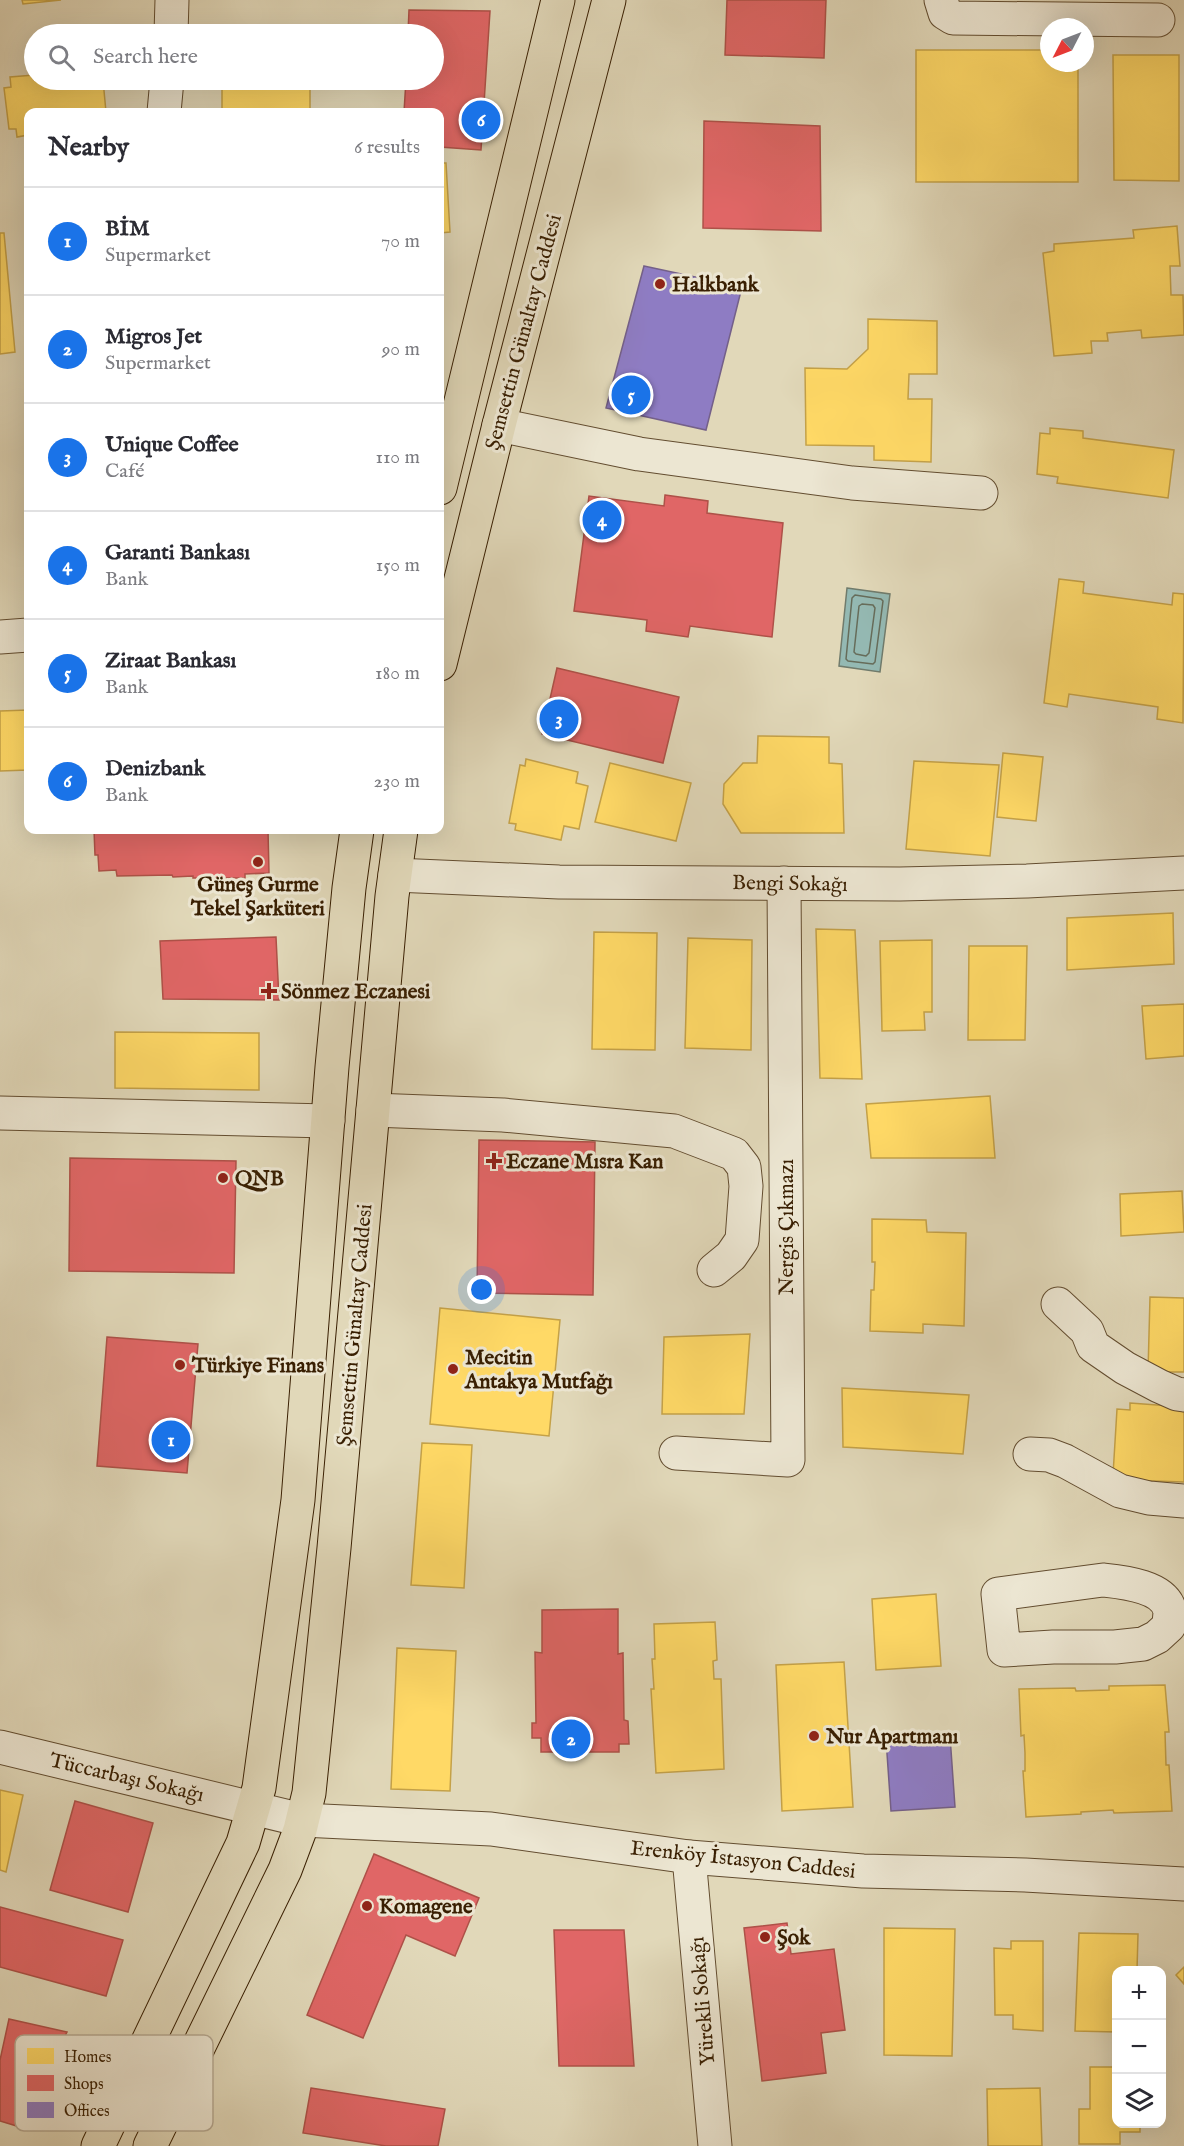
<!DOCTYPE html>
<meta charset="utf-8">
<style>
:root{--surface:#fff;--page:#f7f7f7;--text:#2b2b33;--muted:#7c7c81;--line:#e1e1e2;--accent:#1a73e8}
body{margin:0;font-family:"IM FELL English",serif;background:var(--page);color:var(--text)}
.controls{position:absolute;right:18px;bottom:18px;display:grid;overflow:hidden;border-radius:12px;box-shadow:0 6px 24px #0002}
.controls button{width:54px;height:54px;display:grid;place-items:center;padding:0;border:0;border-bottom:2px solid var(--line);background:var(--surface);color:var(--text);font:30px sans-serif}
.compass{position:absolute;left:1040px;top:18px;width:54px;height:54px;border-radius:50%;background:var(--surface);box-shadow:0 6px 24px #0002;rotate:228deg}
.you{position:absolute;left:482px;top:1290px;width:21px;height:21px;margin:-15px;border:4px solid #fff;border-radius:50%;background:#1a73e8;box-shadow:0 0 0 9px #1a73e833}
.badge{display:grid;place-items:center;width:39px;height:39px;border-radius:50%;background:var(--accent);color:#fff;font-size:20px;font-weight:700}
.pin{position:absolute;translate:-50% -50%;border:3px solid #fff;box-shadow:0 2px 6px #0006}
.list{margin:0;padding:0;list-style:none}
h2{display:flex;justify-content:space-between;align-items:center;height:78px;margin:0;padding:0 24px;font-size:26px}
h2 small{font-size:20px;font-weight:400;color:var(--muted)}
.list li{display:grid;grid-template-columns:39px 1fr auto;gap:18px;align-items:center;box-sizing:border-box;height:108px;padding:0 24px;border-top:2px solid var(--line)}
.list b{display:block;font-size:22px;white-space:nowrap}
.list p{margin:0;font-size:20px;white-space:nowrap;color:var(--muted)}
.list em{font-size:20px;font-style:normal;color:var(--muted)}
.icon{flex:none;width:33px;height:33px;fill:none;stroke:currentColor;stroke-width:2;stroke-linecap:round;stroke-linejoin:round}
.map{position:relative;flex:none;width:1184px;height:2146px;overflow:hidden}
.search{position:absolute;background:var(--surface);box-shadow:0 6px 24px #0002;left:24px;top:24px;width:420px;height:66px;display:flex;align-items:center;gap:15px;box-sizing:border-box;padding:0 21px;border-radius:33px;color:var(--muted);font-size:22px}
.panel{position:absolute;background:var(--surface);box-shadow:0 6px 24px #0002;left:24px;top:108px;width:420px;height:726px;border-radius:12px}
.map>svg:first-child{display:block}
.water{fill:#94b9b3;stroke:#707b6c;stroke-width:1.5}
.homes{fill:#ffd966;stroke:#c4a148;stroke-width:1.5}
.shops{fill:#e06666;stroke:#ae5148;stroke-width:1.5}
.offices{fill:#8e7cc3;stroke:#746089;stroke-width:1.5}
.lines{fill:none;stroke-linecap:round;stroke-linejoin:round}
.shore{stroke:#666c5a;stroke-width:1.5}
.minor-casing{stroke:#634d30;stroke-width:35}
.major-casing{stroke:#391f02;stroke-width:35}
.minor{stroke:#ece6d2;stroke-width:33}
.major{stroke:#e1d8b9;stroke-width:33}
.poi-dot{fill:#8f2418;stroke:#ece6d2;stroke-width:2}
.labels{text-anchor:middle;stroke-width:6;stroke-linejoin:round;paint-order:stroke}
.poi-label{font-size:21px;font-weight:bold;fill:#391f02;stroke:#ece6d2;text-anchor:start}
.street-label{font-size:21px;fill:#391f02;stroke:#ece6d2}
.key{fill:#ece6d2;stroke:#b6aa94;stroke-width:1.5}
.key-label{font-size:16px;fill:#391f02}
</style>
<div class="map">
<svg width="1184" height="2146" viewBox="0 0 1184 2146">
<rect width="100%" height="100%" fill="#e1d8b9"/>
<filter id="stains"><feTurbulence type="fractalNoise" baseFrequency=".00333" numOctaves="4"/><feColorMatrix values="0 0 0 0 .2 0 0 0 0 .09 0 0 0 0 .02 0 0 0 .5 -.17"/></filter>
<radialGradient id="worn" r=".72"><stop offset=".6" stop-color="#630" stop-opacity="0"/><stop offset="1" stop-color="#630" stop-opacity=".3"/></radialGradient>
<polygon class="water" points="847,588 890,594 880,672 839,666"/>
<g class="homes">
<polygon points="22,0 61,0 23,4"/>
<polygon points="916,50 1049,50 1049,63 1078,63 1078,182 916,182"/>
<polygon points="1113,55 1179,55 1179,181 1114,180"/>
<polygon points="34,75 34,80 103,80 106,112 28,112 28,135 17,137 16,129 9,129 4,88 11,87 10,77"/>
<rect x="222" y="80" width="88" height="32"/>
<polygon points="440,163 446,163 450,232 440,233"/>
<polygon points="1177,226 1180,266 1170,266 1171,295 1183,295 1184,335 1142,338 1141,330 1107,333 1108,341 1091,341 1092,353 1054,356 1043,253 1054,251 1054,244 1134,238 1133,230"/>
<polygon points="0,233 4,233 15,352 0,354"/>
<polygon points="868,319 937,321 937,374 909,374 908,399 932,399 931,462 874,460 874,446 806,445 805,368 847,369 868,349"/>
<polygon points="1050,428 1083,431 1083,438 1174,450 1168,498 1057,483 1058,477 1037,474 1040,433 1050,434"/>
<polygon points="1059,579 1084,582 1083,593 1172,605 1173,593 1184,594 1183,723 1157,719 1158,707 1069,694 1067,707 1044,703"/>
<polygon points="28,710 28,770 0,771 0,711"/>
<polygon points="758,736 829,737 829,763 842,764 844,833 741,833 723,804 724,784 743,763 757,763"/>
<polygon points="1003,753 1043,757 1036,821 997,817"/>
<polygon points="526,759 578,772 576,783 588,786 579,829 564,826 561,840 515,830 516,824 509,823 520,765 525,766"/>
<polygon points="914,761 999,765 990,856 906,849"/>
<polygon points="610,763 691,783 676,841 595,822"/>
<polygon points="1173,913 1174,964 1067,970 1067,918"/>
<polygon points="816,929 855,930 862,1079 820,1078"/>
<polygon points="594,932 657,933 655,1050 592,1049"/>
<polygon points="688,938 752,940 751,1050 685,1048"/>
<polygon points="932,940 932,1012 924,1012 925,1030 882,1031 880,941"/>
<polygon points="969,946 1027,946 1025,1040 968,1040"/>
<polygon points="1184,1004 1184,1056 1146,1059 1142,1006"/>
<polygon points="115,1032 259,1033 259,1090 115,1088"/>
<polygon points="990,1096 995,1158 871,1158 866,1104"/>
<polygon points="1182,1191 1184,1232 1121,1236 1120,1194"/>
<polygon points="872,1219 926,1220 927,1232 966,1233 964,1326 923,1324 923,1333 870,1331 871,1290 874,1290 875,1262 872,1262"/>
<polygon points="1150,1297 1184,1298 1184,1372 1148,1372"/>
<polygon points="440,1308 560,1320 549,1436 430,1424"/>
<polygon points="750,1334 744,1414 662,1414 664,1337"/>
<polygon points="842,1388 969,1395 963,1454 843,1447"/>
<polygon points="1130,1403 1184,1407 1184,1482 1124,1480 1113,1475 1117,1409 1130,1410"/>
<polygon points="422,1443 472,1445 464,1588 411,1585"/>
<polygon points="936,1594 941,1666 876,1670 872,1599"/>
<polygon points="715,1622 717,1660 713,1661 714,1679 721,1679 724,1769 656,1773 651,1689 654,1689 652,1659 655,1659 654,1624"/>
<polygon points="397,1648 456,1651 450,1791 391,1789"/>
<polygon points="844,1662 853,1807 782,1811 776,1665"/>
<polygon points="1165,1685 1169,1732 1165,1732 1166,1765 1169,1765 1172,1811 1114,1813 1113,1810 1081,1812 1081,1814 1026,1817 1023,1771 1025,1771 1025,1753 1024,1735 1021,1736 1019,1689 1075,1688 1076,1691 1109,1690 1109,1686"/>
<polygon points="0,1790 23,1795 6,1872 0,1870"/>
<polygon points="884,1928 955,1929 952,2056 884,2055"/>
<polygon points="1079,1933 1138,1934 1137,1970 1116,1970 1116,2032 1075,2031"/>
<polygon points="1011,1941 1043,1941 1043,2031 1013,2029 1013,2015 995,2015 994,1948 1011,1949"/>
<polygon points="1184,1967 1184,1984 1176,1975"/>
<polygon points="1090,2067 1116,2067 1116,2124 1140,2124 1140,2132 1120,2132 1120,2144 1079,2144 1079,2109 1090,2109"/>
<polygon points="1040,2088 1042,2146 988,2146 987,2089"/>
</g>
<g class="shops">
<polygon points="727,0 826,0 824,58 725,55"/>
<polygon points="409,10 490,11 481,150 440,147 440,112 404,112 406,80 434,80 434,34 408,34"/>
<polygon points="704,121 820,126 821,231 703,228"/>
<polygon points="665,495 708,501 707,513 783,523 772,637 690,626 688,637 646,631 647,620 574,611 589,496 664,506"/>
<polygon points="557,668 679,697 663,763 542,734"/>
<polygon points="94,830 268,830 269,873 245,874 245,878 193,878 193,876 173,877 172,875 117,876 116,870 99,871 98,855 95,855"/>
<polygon points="276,937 279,1000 163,999 160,941"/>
<polygon points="479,1140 595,1142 593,1295 477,1293"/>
<polygon points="70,1158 236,1161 234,1273 69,1271"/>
<polygon points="107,1337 198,1344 187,1473 97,1466"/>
<polygon points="618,1609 618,1654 623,1653 624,1720 628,1721 629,1744 619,1744 619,1752 541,1752 541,1738 532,1738 532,1723 536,1723 535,1652 542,1653 542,1610"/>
<polygon points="75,1801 153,1823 128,1912 50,1890"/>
<polygon points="374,1854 479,1898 455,1956 406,1935 363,2038 307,2015"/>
<polygon points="0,1907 123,1940 106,1996 0,1967"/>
<polygon points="787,1923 791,1954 834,1949 845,2030 821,2033 826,2073 762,2081 744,1928"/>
<polygon points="554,1930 624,1930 634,2066 559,2066"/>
<polygon points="9,2019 67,2032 20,2127 0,2121 0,2060"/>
<polygon points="311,2088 445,2109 438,2146 386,2146 303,2133"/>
</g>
<g class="offices">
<polygon points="644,266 742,287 706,430 606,408"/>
<polygon points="950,1736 955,1807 891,1811 886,1739"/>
</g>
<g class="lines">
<g class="shore">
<polygon points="855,595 881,599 883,601 875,662 873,664 848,661 846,659 852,598"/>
<polygon points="862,604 873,605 875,608 869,653 866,656 856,654 854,652 859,606"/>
</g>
<g class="minor-casing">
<g id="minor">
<polyline points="941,0 945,13 953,18 1158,20"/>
<polyline points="171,34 172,0"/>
<polyline points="164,112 167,80"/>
<polyline points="499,425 639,454 852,483 981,493"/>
<polyline points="0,637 28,635"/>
<polyline points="395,875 559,882 900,884 1027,881 1184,873"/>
<polyline points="373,1110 503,1115 674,1131 734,1154 744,1167 746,1186 742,1240 731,1256 714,1270"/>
<polyline points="0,1113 328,1121"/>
<polyline points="1058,1304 1087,1331 1093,1346 1125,1368 1159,1386 1177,1394 1184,1395"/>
<polyline points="676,1453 788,1460 784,883"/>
<polyline points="1030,1454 1049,1455 1065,1461 1120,1491 1149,1498 1184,1501"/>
<path d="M1103,1580c19,2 62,6 67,31 0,5 -1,10 -1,15l-12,11 -14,7 -28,3h-62l-49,3 -6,-56z"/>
<polyline points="0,1747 302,1820 491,1829 689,1857 863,1871 1025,1875 1184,1884"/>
<polyline points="689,1857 715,2146"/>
</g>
</g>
<g class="major-casing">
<g id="major">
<polyline points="440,488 558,0"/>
<polyline points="440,664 499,425 609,0"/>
<polyline points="98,2146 243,1843 259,1788 298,1500 332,1067 349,888 357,830"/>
<polyline points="150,2146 285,1870 300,1830 309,1793 334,1548 392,896 401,830"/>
</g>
</g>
<use href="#minor" class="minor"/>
<use href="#major" class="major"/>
</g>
<g class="poi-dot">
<circle cx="660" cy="284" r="6"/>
<circle cx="258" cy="862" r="6"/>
<path d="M266 982h6v6h6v6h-6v6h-6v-6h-6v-6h6z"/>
<path d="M491 1152h6v6h6v6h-6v6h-6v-6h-6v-6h6z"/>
<circle cx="223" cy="1178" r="6"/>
<circle cx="180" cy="1365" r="6"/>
<circle cx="453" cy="1369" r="6"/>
<circle cx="814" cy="1736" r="6"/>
<circle cx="367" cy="1906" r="6"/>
<circle cx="765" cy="1937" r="6"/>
</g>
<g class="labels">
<g class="poi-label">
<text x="672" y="291">Halkbank</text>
<text x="258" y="891" text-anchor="middle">Güneş Gurme<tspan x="258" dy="24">Tekel Şarküteri</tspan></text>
<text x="281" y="998">Sönmez Eczanesi</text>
<text x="506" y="1168">Eczane Mısra Kan</text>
<text x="235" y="1185">QNB</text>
<text x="465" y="1364">Mecitin<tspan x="465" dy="24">Antakya Mutfağı</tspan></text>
<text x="192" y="1372">Türkiye Finans</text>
<text x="826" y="1743">Nur Apartmanı</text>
<text x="379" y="1913">Komagene</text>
<text x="777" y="1944">Şok</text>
</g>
<g class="street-label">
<text transform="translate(523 332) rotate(-75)" y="7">Şemsettin Günaltay Caddesi</text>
<text transform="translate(790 883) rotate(1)" y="7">Bengi Sokağı</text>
<text transform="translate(786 1227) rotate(-90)" y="7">Nergis Çıkmazı</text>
<text transform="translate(354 1325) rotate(-85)" y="7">Şemsettin Günaltay Caddesi</text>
<text transform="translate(127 1777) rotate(13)" y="7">Tüccarbaşı Sokağı</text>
<text transform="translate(743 1859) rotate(6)" y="7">Erenköy İstasyon Caddesi</text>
<text transform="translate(702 2001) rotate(-95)" y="7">Yürekli Sokağı</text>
</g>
</g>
<rect x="15" y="2035" width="198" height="96" rx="9" class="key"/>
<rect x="27" y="2048" width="27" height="16" fill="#ffd966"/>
<rect x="27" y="2075" width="27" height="16" fill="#e06666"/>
<rect x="27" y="2102" width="27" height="16" fill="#8e7cc3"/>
<g class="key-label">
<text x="64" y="2062">Homes</text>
<text x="64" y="2089">Shops</text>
<text x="64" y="2116">Offices</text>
</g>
<rect width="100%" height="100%" filter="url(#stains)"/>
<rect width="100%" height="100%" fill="url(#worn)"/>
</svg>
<div class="controls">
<button>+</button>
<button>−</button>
<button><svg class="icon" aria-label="layers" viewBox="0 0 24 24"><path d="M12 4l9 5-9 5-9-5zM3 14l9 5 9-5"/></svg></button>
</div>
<svg class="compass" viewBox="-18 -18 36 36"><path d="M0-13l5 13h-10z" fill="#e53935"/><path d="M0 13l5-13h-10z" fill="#7c7c81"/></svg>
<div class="you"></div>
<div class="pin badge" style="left:171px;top:1440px">1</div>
<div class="pin badge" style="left:571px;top:1739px">2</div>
<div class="pin badge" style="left:559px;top:719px">3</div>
<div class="pin badge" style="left:602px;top:520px">4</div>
<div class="pin badge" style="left:631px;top:395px">5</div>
<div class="pin badge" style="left:481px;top:120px">6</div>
<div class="search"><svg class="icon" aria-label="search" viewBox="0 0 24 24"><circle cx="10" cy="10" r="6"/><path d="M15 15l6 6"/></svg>Search here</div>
<section class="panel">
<h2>Nearby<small>6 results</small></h2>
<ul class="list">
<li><span class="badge">1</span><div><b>BİM</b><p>Supermarket</p></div><em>70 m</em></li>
<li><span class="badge">2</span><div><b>Migros Jet</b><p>Supermarket</p></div><em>90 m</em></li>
<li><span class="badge">3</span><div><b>Unique Coffee</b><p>Café</p></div><em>110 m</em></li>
<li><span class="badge">4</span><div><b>Garanti Bankası</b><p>Bank</p></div><em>150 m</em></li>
<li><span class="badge">5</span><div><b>Ziraat Bankası</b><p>Bank</p></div><em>180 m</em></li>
<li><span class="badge">6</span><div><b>Denizbank</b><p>Bank</p></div><em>230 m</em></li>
</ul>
</section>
</div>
